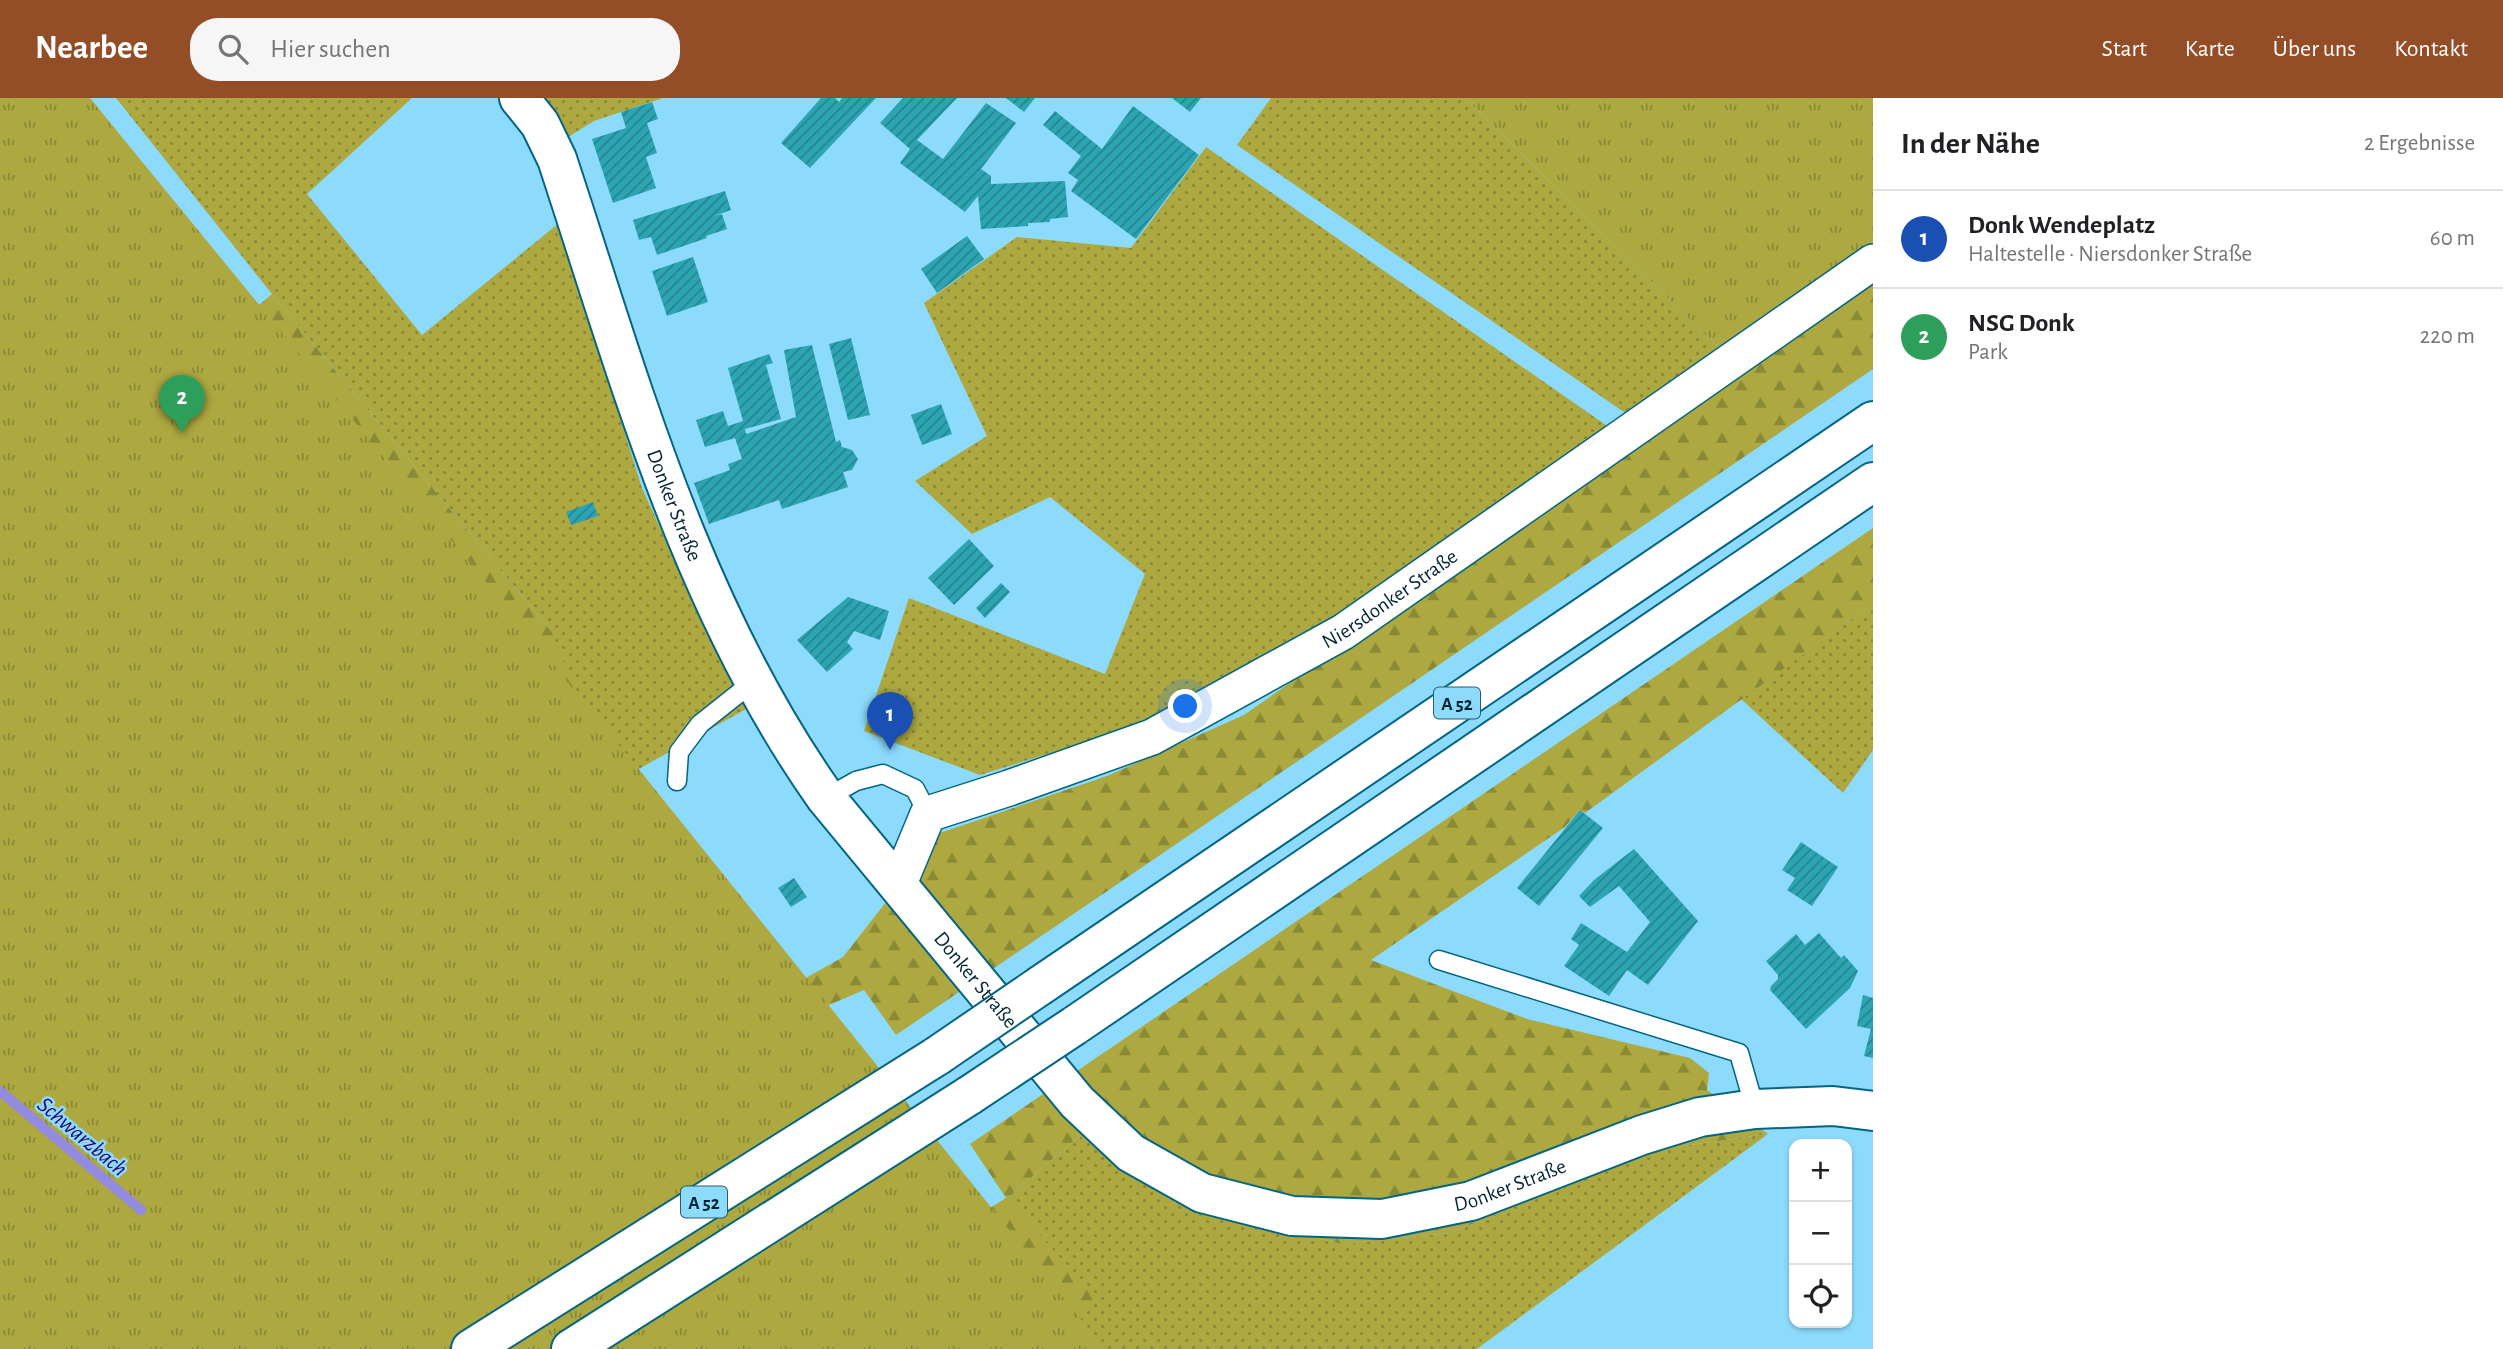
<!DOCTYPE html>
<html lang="de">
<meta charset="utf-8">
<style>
:root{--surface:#fff;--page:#f6f6f6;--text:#202124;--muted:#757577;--line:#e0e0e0;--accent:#934d27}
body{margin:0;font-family:"Alegreya Sans",sans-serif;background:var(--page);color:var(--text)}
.controls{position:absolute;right:21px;bottom:21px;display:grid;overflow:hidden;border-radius:14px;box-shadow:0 2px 5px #0004}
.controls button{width:63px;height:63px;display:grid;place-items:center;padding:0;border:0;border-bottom:2px solid var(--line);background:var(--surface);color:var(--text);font:35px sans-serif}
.you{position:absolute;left:1186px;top:609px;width:24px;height:24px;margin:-18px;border:5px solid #fff;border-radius:50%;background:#1a73e8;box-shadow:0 0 0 10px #1a73e833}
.badge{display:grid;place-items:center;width:46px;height:46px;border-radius:50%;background:var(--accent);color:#fff;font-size:23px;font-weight:700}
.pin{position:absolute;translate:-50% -58px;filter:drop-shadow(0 2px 4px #0008)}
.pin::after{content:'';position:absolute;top:37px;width:24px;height:21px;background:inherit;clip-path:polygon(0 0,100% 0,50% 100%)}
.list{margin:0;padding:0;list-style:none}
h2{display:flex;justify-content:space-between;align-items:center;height:91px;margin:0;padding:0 28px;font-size:30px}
h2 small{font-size:23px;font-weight:400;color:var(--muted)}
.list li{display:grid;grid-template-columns:46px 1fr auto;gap:21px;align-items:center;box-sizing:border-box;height:98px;padding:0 28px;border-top:2px solid var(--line)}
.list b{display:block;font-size:26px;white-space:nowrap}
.list p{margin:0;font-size:23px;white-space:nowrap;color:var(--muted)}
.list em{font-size:23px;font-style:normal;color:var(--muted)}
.icon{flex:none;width:38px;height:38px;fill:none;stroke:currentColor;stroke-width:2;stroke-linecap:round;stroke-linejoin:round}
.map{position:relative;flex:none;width:1873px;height:1251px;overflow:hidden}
header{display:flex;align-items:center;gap:42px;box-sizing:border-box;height:98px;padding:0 35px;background:var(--accent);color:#fff}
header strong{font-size:33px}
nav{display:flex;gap:38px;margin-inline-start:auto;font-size:24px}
.search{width:490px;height:63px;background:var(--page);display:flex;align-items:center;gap:18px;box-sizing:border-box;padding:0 24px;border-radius:28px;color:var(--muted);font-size:26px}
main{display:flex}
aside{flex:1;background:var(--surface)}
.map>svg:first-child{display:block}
.grass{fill:url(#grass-dots)}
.forest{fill:url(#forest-firs)}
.park{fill:url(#park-tufts)}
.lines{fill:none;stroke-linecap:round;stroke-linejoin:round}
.stream{stroke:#938ae2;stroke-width:10}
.building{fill:url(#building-hatch)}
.service-casing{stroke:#046583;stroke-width:21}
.minor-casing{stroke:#046583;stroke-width:38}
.tertiary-casing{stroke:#046583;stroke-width:42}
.motorway-casing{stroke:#046583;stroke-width:42}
.service{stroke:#fff;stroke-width:18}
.minor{stroke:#fff;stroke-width:35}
.tertiary{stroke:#fff;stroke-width:38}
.motorway{stroke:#fff;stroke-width:38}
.motorway-bridge-casing{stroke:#046583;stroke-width:42;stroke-linecap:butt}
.motorway-bridge{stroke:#fff;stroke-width:38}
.labels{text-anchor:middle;stroke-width:5;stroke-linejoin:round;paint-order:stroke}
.shield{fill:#8ddbfc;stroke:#2b5b6d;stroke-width:2}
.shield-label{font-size:19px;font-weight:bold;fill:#012430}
.street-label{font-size:21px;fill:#012430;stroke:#8ddbfc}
.water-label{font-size:23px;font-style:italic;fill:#2b0471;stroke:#8ddbfc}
</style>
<header>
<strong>Nearbee</strong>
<div class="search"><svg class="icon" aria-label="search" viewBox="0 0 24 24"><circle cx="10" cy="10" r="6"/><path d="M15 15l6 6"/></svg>Hier suchen</div>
<nav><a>Start</a><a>Karte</a><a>Über uns</a><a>Kontakt</a></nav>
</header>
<main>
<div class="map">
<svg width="1873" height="1251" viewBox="0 0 1873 1251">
<defs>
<pattern id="grass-dots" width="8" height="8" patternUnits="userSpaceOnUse" patternTransform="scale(1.75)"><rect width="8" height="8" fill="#ada840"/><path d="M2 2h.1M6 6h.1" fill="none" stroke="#8a8936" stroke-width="1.8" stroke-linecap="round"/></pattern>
<pattern id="forest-firs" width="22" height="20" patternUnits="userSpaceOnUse" patternTransform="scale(1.75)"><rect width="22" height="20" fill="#ada840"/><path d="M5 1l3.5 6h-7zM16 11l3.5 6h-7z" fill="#8a8936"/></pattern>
<pattern id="park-tufts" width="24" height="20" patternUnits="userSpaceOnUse" patternTransform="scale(1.75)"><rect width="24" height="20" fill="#ada840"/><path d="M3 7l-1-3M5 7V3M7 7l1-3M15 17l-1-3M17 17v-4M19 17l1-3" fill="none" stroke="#8a8936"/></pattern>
<pattern id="building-hatch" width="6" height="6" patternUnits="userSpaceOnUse" patternTransform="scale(1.75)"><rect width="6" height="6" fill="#2da4b2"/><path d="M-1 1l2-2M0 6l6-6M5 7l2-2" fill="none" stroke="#248591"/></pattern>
</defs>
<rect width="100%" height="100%" fill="#8ddbfc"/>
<g class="grass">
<polygon points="116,0 412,0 307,96 422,237 559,125 642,390 713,546 748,610 585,701 551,533 272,196"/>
<polygon points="539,0 663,0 594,23 568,39"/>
<polygon points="1271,0 1465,0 1723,254 1631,319 1237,47"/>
<polygon points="1206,49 1613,332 1357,512 1183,605 1108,637 980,677 864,633 909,500 1105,576 1145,476 1050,399 972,436 915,383 987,338 924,205 1017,139 1131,150"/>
<polygon points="1873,506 1873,652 1843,695 1741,601"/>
<polygon points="1768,1036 1477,1251 1033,1251 1007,1100 1080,1038 1173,1104 1341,1146 1450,1135 1654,1052"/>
</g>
<g class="forest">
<polygon points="1873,178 1873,271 896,937 864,892 815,913 0,425 272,196 551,533 586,614 804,881 843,859 940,735 1107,678 1244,617"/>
<polygon points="1873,430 1873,506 1585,715 1580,712 1565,729 1371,862 1527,921 1690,960 1709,975 1707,992 1768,1036 1654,1052 1450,1135 1341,1146 1173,1104 1080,1038 1007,1100 1097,1201 1033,1251 761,1251 1006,1100 970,1046"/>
</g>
<g class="park">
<polygon points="0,0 90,0 637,669 1105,1251 0,1251"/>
<polygon points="1465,0 1873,0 1873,150 1723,254"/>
</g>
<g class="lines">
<polyline class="stream" points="0,993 141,1112"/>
</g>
<g class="building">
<polygon points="821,0 835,0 839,4 842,0 876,0 810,70 781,45"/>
<polygon points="903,0 957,0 917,42 943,61 986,5 1016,25 981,71 991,78 991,86 1065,83 1068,119 1050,121 1050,124 1028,125 1028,128 981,131 978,98 965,114 900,65 910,51 880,25"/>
<polygon points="1006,0 1035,0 1024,14"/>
<polygon points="1172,0 1201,0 1190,14"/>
<polygon points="652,4 658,21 647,25 657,55 646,59 656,90 613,105 592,41 626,30 621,14"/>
<polygon points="1133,8 1199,57 1136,141 1071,93 1078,82 1068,75 1081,58 1043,27 1055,13 1102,51"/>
<polygon points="725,93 731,112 714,118 722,116 727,131 706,138 707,140 657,157 651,139 639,142 633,122"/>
<polygon points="967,138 984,161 937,195 921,171"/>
<polygon points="693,159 708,204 667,218 652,173"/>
<polygon points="851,240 870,317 848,322 829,246"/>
<polygon points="812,247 836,344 840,342 842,349 852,352 858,361 852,372 843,374 848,389 782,411 779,402 709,426 694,385 730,372 728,366 742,361 735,340 705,349 696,322 723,313 728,328 743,323 728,270 769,256 773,265 766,267 781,321 745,331 746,336 796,319 784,252"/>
<polygon points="941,306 952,336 922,347 911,317"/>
<polygon points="593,404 598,418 571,427 566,414"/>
<polygon points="969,441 994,468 954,507 928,480"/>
<polygon points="1001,485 1010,494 985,520 976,510"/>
<polygon points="848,499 889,513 880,542 854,533 847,544 853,551 827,574 797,542"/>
<polygon points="1580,712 1603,730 1539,808 1517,790"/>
<polygon points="1801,744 1838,769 1812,808 1787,792 1795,780 1782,772"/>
<polygon points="1634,751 1698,823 1648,887 1627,872 1609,898 1564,868 1579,847 1571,841 1581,825 1627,854 1650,824 1619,788 1590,809 1579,798 1594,782"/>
<polygon points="794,780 807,799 791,809 778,790"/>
<polygon points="1819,835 1841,860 1844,857 1858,873 1850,890 1806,931 1770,892 1771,888 1778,881 1778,877 1766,863 1796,836 1805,847"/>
<polygon points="1863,897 1873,900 1873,960 1864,958 1871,931 1857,928"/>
</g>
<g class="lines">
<g class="service-casing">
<g id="service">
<polyline points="677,683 679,654 700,626 753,584"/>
<polyline points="826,700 856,683 883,676 915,691 928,716"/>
<polyline points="1439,862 1739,955 1755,1011"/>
</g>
</g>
<g class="minor-casing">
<g id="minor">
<path id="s1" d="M898,788l30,-72 81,-26 143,-51 191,-105 530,-370"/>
</g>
</g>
<g class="tertiary-casing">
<g id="tertiary">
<path id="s2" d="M519,0l21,26 17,35c73,221 133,447 269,639l251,304 54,51 71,40 90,23 90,3 89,-18 171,-66 58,-18 55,-8 78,-3 40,5"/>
</g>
</g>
<g class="motorway-casing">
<g id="motorway">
<polyline points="1041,887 1873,323"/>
<polyline points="1074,928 1873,384"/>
<polyline points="471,1251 937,958"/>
<polyline points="571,1251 970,997"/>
</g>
</g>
<use href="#service" class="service"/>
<use href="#minor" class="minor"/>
<use href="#tertiary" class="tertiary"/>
<use href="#motorway" class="motorway"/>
<g class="motorway-bridge-casing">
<g id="motorway-bridge">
<polyline points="937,958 1041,887"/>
<polyline points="970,997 1074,928"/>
</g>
</g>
<use href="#motorway-bridge" class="motorway-bridge"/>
</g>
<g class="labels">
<g class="shield">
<rect x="1434" y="589.5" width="46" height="31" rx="5"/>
<rect x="681" y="1088.5" width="46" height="31" rx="5"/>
</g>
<g class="shield-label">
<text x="1457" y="612">A 52</text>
<text x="704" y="1111">A 52</text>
</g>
<g class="street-label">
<text dy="7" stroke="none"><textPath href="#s2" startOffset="438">Donker Straße</textPath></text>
<text dy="7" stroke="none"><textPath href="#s1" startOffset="590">Niersdonker Straße</textPath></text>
<text dy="7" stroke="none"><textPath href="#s2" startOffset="1004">Donker Straße</textPath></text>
<text dy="7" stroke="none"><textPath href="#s2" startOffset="1634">Donker Straße</textPath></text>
</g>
<g class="water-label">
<text transform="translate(83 1038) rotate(40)" y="8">Schwarzbach</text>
</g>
</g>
</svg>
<div class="controls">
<button>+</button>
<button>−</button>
<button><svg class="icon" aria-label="locate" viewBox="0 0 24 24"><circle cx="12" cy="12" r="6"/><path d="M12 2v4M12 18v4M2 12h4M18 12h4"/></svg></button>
</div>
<div class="you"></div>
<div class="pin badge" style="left:890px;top:652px;background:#1a4fb4">1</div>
<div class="pin badge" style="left:182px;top:335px;background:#2e9e5b">2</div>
</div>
<aside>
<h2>In der Nähe<small>2 Ergebnisse</small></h2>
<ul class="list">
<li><span class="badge" style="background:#1a4fb4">1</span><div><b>Donk Wendeplatz</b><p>Haltestelle · Niersdonker Straße</p></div><em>60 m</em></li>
<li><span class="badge" style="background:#2e9e5b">2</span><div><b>NSG Donk</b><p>Park</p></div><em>220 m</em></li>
</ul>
</aside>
</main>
